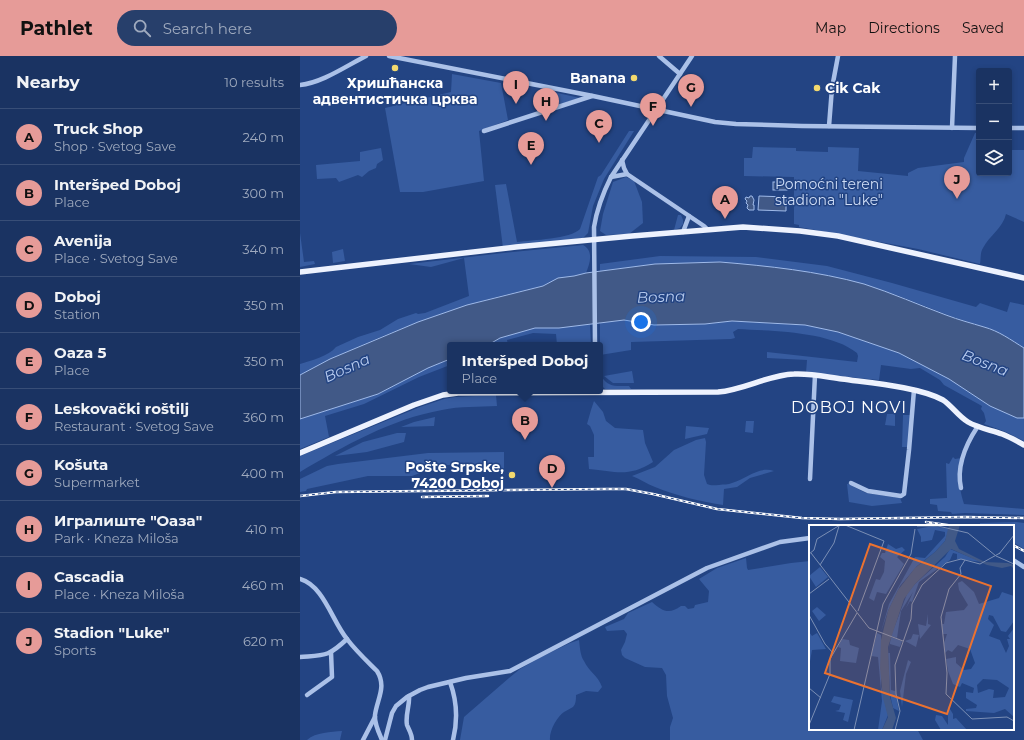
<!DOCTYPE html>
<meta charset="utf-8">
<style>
:root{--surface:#1a3362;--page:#273f6b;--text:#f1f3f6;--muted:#9faabe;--line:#384e77;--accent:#e69b98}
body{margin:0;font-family:Montserrat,sans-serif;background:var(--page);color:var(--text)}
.controls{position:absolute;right:12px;top:12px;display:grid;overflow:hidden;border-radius:4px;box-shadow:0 2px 6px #0003}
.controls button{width:36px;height:36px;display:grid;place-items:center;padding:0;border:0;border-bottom:1px solid var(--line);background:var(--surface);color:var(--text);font:20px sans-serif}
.you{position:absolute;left:341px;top:266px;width:14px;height:14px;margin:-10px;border:3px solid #fff;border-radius:50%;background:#1a73e8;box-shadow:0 0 0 6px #1a73e833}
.badge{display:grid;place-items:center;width:26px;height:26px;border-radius:50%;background:var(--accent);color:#111;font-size:13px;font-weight:700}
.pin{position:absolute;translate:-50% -33px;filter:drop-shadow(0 1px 2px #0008)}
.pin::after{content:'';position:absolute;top:21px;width:14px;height:12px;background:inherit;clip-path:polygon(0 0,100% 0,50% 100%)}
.popup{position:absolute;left:147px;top:286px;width:156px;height:52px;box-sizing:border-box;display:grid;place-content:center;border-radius:4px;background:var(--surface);filter:drop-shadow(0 1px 3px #0005);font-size:13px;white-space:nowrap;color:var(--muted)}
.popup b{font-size:15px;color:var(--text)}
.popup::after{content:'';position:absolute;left:50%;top:100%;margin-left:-8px;border:8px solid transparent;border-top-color:var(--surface)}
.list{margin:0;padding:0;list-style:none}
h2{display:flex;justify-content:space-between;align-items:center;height:52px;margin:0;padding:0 16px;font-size:17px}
h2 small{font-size:13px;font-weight:400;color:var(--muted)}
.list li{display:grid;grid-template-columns:26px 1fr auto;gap:12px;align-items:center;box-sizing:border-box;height:56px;padding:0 16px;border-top:1px solid var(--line)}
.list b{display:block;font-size:15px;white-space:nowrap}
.list p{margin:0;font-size:13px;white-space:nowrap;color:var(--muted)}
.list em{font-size:13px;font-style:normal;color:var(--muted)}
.icon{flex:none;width:22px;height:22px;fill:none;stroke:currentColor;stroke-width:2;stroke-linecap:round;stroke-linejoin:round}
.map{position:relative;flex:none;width:724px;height:684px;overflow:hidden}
header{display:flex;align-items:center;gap:24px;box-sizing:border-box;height:56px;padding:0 20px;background:var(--accent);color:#111}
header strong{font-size:19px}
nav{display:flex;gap:22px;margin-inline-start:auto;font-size:14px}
.search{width:280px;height:36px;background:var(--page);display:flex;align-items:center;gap:10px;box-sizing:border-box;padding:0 14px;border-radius:22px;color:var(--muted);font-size:15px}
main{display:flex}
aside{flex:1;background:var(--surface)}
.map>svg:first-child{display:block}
.green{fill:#375ca0}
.water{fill:#415987;stroke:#9fbae9}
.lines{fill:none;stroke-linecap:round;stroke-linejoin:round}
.minor{stroke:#abc1e8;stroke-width:4.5}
.major{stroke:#edf2fe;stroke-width:5.5}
.rail-casing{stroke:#fff;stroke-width:2.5}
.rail{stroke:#234483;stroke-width:1;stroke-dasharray:3;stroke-linecap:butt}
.poi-dot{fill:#f3d96e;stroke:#234483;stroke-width:1.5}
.labels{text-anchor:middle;stroke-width:3;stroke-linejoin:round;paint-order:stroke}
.poi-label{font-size:14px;font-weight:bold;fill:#fff;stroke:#234483;text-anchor:end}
.park-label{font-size:14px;fill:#cfddf6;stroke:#234483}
.water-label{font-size:15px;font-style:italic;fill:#b7cbef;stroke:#234483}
.quarter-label{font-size:16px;letter-spacing:1px;fill:#fff;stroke:#234483}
.inset-road{fill:none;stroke:#7b8fb5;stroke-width:1}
.view{fill:#eb7230;fill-opacity:0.15;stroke:#eb7230;stroke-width:2}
.inset-edge{fill:none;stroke:#fff;stroke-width:2}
</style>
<header>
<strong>Pathlet</strong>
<div class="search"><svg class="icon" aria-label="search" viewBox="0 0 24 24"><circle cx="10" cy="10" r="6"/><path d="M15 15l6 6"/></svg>Search here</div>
<nav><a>Map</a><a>Directions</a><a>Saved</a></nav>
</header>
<main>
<aside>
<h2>Nearby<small>10 results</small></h2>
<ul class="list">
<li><span class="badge">A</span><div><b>Truck Shop</b><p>Shop · Svetog Save</p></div><em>240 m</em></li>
<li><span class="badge">B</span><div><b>Interšped Doboj</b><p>Place</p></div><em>300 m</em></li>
<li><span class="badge">C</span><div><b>Avenija</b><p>Place · Svetog Save</p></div><em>340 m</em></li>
<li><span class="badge">D</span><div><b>Doboj</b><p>Station</p></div><em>350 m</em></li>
<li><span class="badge">E</span><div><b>Oaza 5</b><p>Place</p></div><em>350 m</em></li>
<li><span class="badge">F</span><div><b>Leskovački roštilj</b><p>Restaurant · Svetog Save</p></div><em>360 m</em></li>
<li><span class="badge">G</span><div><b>Košuta</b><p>Supermarket</p></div><em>400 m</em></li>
<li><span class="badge">H</span><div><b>Игралиште &quot;Оаза&quot;</b><p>Park · Kneza Miloša</p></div><em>410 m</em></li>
<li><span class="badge">I</span><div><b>Cascadia</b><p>Place · Kneza Miloša</p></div><em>460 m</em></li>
<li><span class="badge">J</span><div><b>Stadion &quot;Luke&quot;</b><p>Sports</p></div><em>620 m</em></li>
</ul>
</aside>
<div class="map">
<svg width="724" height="684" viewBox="0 0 724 684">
<rect width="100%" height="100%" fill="#234483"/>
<g class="green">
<polygon points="152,18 201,27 208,64 179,75 184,125 123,136 100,136 85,52 151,36"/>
<polygon points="253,36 280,42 250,51"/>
<path d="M329,75h5l-30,48 -11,27 -5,27 -5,5 -80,10 -8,-63 11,-1 11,58c15,-2 54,-3 63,-13l18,-52 3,-2z"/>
<path d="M679,76v41h30v-23h15v72l-18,-8c-3,14 -17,22 -23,34 -3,4 -2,11 -3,16l-62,-15 -119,-22v-2l-5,-1v-47l-50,-1v-18h8l1,-11 43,1v3l32,1v-5l31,1 -1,23 50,5v-3l10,-5 46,-6v-4l11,-25z"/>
<polygon points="81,92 83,104 77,108 76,112 69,115 62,121 58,119 39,126 36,122 17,123 16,109 60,105 60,96"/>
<polygon points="326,121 334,125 342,146 343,167 329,178 306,179 300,175 303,158 313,126"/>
<polygon points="378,159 381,159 383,164 383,168 380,172 374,174"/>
<polygon points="0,177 4,206 14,205 15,208 0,211"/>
<path d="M283,189c11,6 7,18 3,28 -6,2 -12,3 -19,4 -9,1 -17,5 -24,9 -25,6 -50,11 -74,19 -59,18 -115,42 -169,70v-11c10,-3 29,-8 36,-17l22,-10 22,-7 18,-11 18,-6 2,1 7,-1 44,-17 -5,-38 -33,9 -22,-3 94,-11z"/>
<polygon points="43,193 45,205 33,207 32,196"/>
<polygon points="360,200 456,201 527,210 592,227 676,251 680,247 707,256 710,246 724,249 724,292 708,282 684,271 653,261 599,240 564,228 520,218 484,213 420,206 355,208 300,215 300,208"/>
<path d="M324,264l30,5 51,-1 27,-3 73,4 33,7 61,21 50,26 41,27 27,12h7v23l-18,-9 -22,-8 2,-3 -2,-8 -3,-4 1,-3 -38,-21 -4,-5 -20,-12 -9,1 -30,-4 -2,15 -73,-7 1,-13 -40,-2v-6l90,10 1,-6 -1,-3c-27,-22 -85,-22 -119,-24l-5,3 2,6 -4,1 -100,3v8l-31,5v-32z"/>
<polygon points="290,268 291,289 257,289 256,278 233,277 207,284 208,289 188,289 200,282 235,272 259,272"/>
<polygon points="150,303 150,309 119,321 64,348 25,360 29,381 0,393 0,363 78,338 128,312"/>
<polygon points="332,315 334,327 313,327 304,320"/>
<path d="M300,319c9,13 15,11 29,11l2,3h-26l-5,-5z"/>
<path d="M196,339l1,11c-18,1 -37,0 -55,4 -51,9 -98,36 -142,62v-16l120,-49 24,-8 11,-2z"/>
<path d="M294,345l9,11 3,9 9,7 28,2 2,13 8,19c-25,16 -38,9 -64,7l-1,-12h6v-22l-4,-9 -3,-2 4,-14z"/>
<polygon points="587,358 595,358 595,370 585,369"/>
<polygon points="603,359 611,359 608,391 602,391"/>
<polygon points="135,361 134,370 101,371 114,366"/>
<polygon points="446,365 454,365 453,377 445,376"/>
<polygon points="386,370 409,372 407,378 385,383"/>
<polygon points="97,377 106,377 104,386 67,396 35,400 63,386"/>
<path d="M405,382l1,4 -2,33 3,9c4,2 8,1 12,1 5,-1 9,0 13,-2 15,-4 26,-17 42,-12l-24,7 -13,9 -13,2 -1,16c-24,-4 -46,-9 -68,-18 -8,-3 -15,-8 -23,-11l23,-9 19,-17 22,-10z"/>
<polygon points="204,396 204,415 190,416 168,413 164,409 131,409 125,411 120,417 112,420 68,420 7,433 6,435 0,436 0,423 27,410 38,408 128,397"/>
<path d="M653,401l2,2 6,-1c-2,19 -3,27 3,46l60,5v6l-59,-2 -13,1 -1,-2 -13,-1 -1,-6 -7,-1v-5l17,-1 -1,-35 3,1z"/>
<polygon points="547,428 548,428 566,437 600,442 602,447 572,450 549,446"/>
<polygon points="715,466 724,467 724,493 713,486 713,470 680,470 680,467"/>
<path d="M446,502l1,10 1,2 43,-7 19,-2v168h107l6,11h-253v-13l3,-9 -6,-22 -1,-21 -4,-7 -17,-1 -20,-9 -3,-3 -1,-5 4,-8 2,-8 -3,-4 -17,1 -2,-4 19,-8 4,-6 24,-11c10,9 17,13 29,4h4l3,3 6,-1 1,-3 13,-3 1,-11 -10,-12 18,-11z"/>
<path d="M279,584c1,7 1,15 5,21 5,11 14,14 18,26l-4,5 -12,-1 -10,4c0,4 0,9 -3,12 -3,2 -6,3 -9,5 -7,5 -15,19 -14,28h-90l4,-23 45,-39 11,-9 19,-11 31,-15z"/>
<path d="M42,675l-2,9h-33c9,-8 24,-8 35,-9z"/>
</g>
<g class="water">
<rect x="473" y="126" width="14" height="8"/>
<polygon points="450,140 452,140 454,144 453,149 454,149 454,154 449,154 447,152 448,149 446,147 447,145 445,143 446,141 449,142"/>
<polygon points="459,140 486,141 486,155 458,154"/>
<path d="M420,206c48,4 97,9 144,22 28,9 55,21 82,31 13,5 25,8 38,12 15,4 27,13 40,21v70h-7l-27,-12 -41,-27 -50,-26 -61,-21 -33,-7 -73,-4 -27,3 -51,1 -30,-5 -65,8h-24l-35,10 -12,7h-38v14l-22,9 -50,26 -78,25v-44l30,-16 88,-37 49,-17 76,-19 15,-8 16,-2 12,-3 69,-9z"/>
</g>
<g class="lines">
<g class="minor">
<polyline points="89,0 293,40 415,66 436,68 502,70 679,72"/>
<polyline points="359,0 380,18"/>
<path d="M0,29c22,-2 46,-19 66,-29"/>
<polyline points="529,70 532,32 538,0"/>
<polyline points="652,72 655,0"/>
<polyline points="709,72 724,72"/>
<polyline points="184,75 292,40"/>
<polyline points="322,104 324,112 327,118 404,170 407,173"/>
<polyline points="311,121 327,118"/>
<polyline points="383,176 389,160"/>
<path d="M295,289l-1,-118c3,-19 9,-34 17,-50l81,-121"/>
<polyline points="510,423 515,319"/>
<polyline points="551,427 568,435 601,440 604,438 609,394 614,334"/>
<path d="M661,432c-5,-22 5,-44 17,-62"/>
<polyline points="713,504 724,511"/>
<path d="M0,523c24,7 32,42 47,60 9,12 20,22 30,32 10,16 0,28 -2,44 -1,8 4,18 7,25"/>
<path d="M0,601c25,-2 28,0 47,-18"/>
<path d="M150,626c7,19 8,38 3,58"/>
<polyline points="7,639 32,621 31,596"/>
<path d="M109,640c1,9 -4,19 -2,29 2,5 5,9 5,15"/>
<polyline points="63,684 75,661"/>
<polyline points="85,684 92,657 96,650 107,641 120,634 128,631 166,622 210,615 407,512 480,486 510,482"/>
</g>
<g class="major">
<polyline points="0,216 216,191 332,180 443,171 500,175 538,180 724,222"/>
<path d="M0,397l114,-48 29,-10 15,-2 260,-1c26,-2 50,-17 76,-18 16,-1 33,3 48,5 29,4 77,8 101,21 9,6 15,16 25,22 10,6 23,8 34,12 8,3 15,7 22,11"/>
</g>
<g class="rail-casing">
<g id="rail">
<polyline points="0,440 36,436 308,433 326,433 353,438 417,453 502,462 540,463 666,461 724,462"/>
<polyline points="122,441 188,440"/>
<polyline points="626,466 654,470"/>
<polyline points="713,489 724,495"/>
</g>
</g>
<use href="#rail" class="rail"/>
</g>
<g class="poi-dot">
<circle cx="95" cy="12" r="4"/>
<circle cx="334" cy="22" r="4"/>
<circle cx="517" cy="32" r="4"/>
<circle cx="212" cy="419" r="4"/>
</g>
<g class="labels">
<g class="poi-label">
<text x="326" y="27">Banana</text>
<text x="95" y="32" text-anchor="middle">Хришћанска<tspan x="95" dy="16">адвентистичка црква</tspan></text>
<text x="525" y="37" text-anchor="start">Cik Cak</text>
<text x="204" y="416">Pošte Srpske,<tspan x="204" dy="16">74200 Doboj</tspan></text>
</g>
<g class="park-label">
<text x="529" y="133">Pomoćni tereni<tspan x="529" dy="16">stadiona "Luke"</tspan></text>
</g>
<g class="water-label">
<text transform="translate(361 241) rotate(-2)" y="5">Bosna</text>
<text transform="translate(685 307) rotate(21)" y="5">Bosna</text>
<text transform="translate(47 312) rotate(-24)" y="5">Bosna</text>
</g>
<g class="quarter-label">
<text x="549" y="357">DOBOJ NOVI</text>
</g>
</g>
<g transform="translate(509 469)">
<rect width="205" height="205" fill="#234483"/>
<path d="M124,1l16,3 -4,12 -10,11 -18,14 -17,20 -12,25 -7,21 8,-28 26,-47 10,1 20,-22v-4l-10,-2 -3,10 -11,2v-5l-4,-8zM79,19l8,5 6,-2 3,3 -8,7 7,7 -18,30 -9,-2 -3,9 -5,-3 7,-19 4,1 4,-8 1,-11 -5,-4 2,-4h3zM141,24l32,13 -25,-3v-5l-4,-1 -3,7 -31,22 -7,20 -2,-1 -4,7 7,-16 -12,19 -4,27 -6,-2 16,-42 8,-10 30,-27zM11,42l8,10 -12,10 -7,-11zM153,56l12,11 5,12 20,-6 3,-6 12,4v25l-8,11 -5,-1 -8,-15 -4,-1 -1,4 6,6 -5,11 11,4 6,13 3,-7 -2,-7h3l-2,-3 6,-8v89l-9,-8 -11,4 -28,-2v-2l10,-1 1,-3 -11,-7v-6l7,1 1,-5 -12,-5 -2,4 -7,-3 -5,-13 -2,-12 10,-2v6l8,7 7,-1 4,-6 -5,-14 -12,-4 -6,7 -4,-2 -3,3 -1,-10 3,-9h-4l-1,-10h2l2,-12 18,-2 4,-5 -9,-15 -1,-7zM174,154l14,1 12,8 -4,9 -12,1 1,-8 -5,-1 -11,4 -1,-8zM8,82l9,8 -7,6 -7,-10zM119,89v10l3,1 -11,14 -2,-15 8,2zM0,107l3,4 5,-3 9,16 -14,1 -3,17zM68,108l4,2v51l7,29 -6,15h-4l4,-29 -4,-44 -7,-1zM104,109l6,1 -3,12 -11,-6 6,-2zM82,112l11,4 -2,6 -10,-3 -2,9h2l1,37 4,1 4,20 -6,-3 -3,-14 -2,-40zM33,114l7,1 1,5 9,3 -3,15 -16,-2 1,-13 -3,-1zM99,135l3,2 -5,12 -4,33 -2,-16zM25,171l19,4 -5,22 -5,-2 2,-7 -10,-2 4,-1 2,-5 -10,-3zM139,181l5,8v5l3,-1 11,12h-26l-6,-10 1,-5 6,1 6,9z" fill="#375ca0" fill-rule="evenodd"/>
<path d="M140,0h11l-5,16 4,8 26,13 23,1 6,2v4l-3,-3 -9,2 -15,-3 -36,-16 -36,35 -11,15 -16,48 2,50 6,21 -4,12h-10l6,-13 -5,-19 -3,-30 1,-28 7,-29 10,-21 17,-22 20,-16 10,-11z" fill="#415987"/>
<path class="inset-road" d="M36,0l39,16 -26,70M108,1h21l30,7 28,23 18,8M2,28l58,75 34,13M0,29l5,-4 3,-11 23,-14M190,29l15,-19M156,35l-5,8 1,6 -12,15 -8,28 6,56 -1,21 26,25 35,-2 7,4M11,40l14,-22 5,-17M0,69l20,-15M0,90l16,29 8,9M0,163l12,10M0,200l21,-51v-15l27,-46M45,205l29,-126 28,-50 4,-25M86,205l5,-19 -4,-17 -1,-29 16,-46 1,-15 10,-19 24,-22 15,-4 19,5 20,-11"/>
<path class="view" d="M61,19l121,42 -44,128 -122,-41z"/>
<rect width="205" height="205" class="inset-edge"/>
</g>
</svg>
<div class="controls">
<button>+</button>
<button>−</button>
<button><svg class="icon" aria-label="layers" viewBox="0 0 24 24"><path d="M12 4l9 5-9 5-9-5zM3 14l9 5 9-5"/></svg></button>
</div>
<div class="you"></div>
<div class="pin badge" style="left:425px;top:163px">A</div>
<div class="pin badge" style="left:225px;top:384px">B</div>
<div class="popup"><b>Interšped Doboj</b>Place</div>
<div class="pin badge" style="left:299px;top:87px">C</div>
<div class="pin badge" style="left:252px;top:432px">D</div>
<div class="pin badge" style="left:231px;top:109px">E</div>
<div class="pin badge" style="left:353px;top:70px">F</div>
<div class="pin badge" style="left:391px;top:51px">G</div>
<div class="pin badge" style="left:246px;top:65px">H</div>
<div class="pin badge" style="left:216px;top:48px">I</div>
<div class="pin badge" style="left:657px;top:143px">J</div>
</div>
</main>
